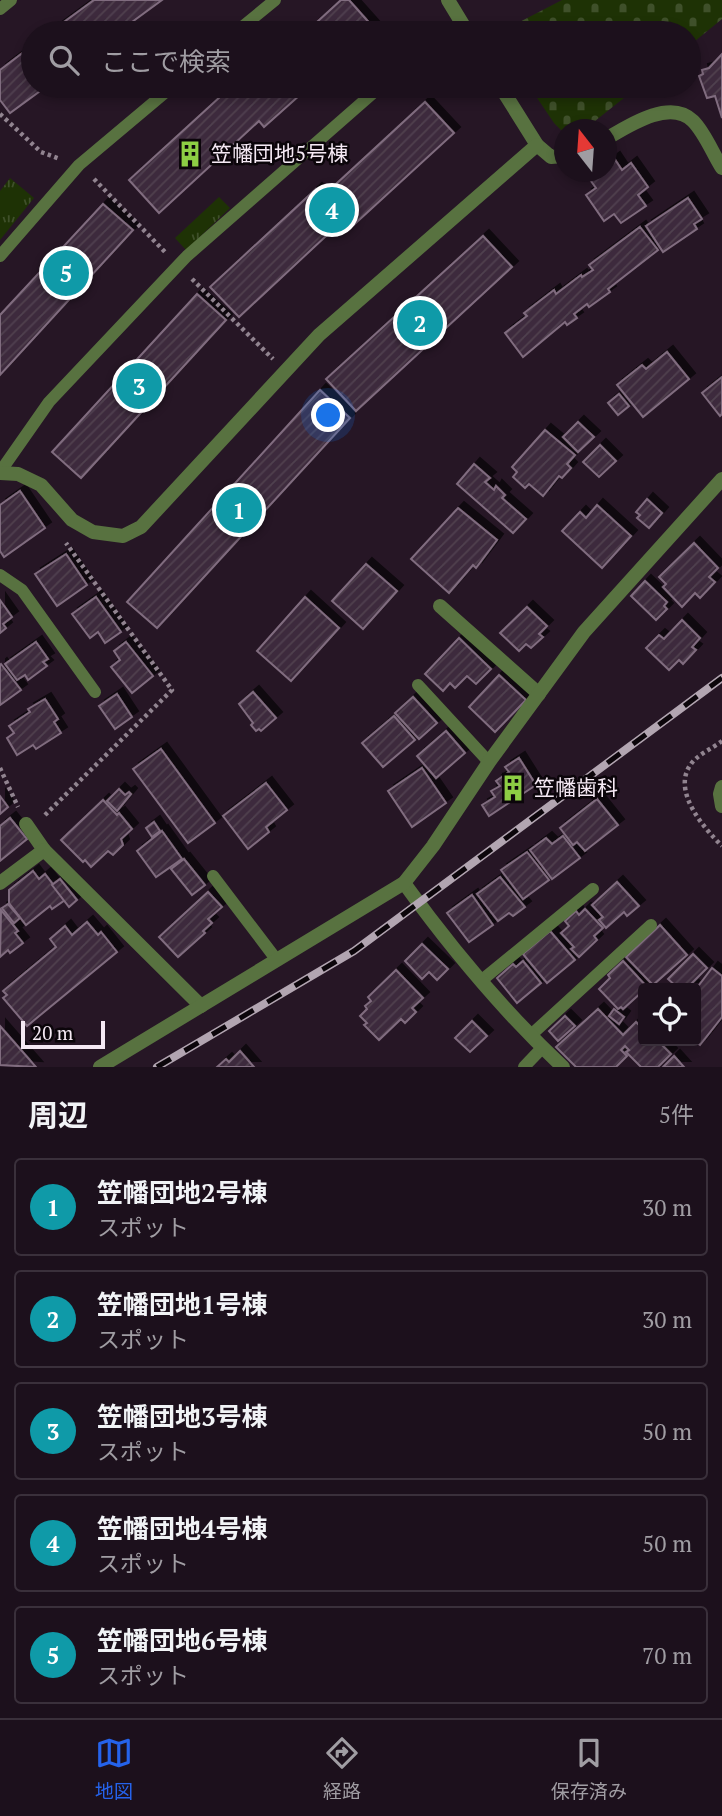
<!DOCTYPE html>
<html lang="ja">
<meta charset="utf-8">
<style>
:root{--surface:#1c101c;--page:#251925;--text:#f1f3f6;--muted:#a09da3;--line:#3a303b;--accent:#2563eb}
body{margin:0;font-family:"PT Serif","Noto Sans JP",serif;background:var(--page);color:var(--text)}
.controls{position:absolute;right:21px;bottom:21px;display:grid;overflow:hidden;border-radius:7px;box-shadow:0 4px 10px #0003}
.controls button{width:63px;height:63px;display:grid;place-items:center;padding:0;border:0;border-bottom:2px solid var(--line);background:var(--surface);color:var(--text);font:35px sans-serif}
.compass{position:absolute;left:554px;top:119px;width:63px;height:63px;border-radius:50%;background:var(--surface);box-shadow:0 4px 10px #0003;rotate:343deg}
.scale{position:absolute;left:21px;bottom:18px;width:84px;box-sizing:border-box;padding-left:7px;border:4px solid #f5e9f4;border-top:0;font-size:19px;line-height:24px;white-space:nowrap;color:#f5e9f4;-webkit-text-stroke:5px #0b050a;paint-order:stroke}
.you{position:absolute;left:329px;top:416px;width:24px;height:24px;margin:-18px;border:5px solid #fff;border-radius:50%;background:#1a73e8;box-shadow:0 0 0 10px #1a73e833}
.badge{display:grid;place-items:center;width:46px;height:46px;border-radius:50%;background:var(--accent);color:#fff;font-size:23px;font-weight:700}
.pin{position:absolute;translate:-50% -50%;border:4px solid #fff;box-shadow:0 2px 7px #0006}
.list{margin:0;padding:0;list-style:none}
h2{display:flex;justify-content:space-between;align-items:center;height:91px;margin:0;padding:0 28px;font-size:30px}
h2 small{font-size:23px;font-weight:400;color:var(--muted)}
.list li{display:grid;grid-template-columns:46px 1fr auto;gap:21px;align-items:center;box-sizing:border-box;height:98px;margin:0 14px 14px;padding:0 14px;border:2px solid var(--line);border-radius:7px}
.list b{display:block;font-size:26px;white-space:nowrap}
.list p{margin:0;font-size:23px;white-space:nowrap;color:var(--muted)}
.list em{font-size:23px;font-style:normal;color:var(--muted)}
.icon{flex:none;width:38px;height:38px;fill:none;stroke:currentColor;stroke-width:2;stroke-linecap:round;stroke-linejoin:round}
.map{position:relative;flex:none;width:722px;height:1067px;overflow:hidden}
.search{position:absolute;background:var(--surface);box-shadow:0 4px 10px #0003;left:21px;right:21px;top:21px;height:77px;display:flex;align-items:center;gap:18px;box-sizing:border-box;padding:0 24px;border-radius:38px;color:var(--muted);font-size:26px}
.sheet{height:651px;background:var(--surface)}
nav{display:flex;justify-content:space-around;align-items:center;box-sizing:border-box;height:98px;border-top:2px solid var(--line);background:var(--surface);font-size:19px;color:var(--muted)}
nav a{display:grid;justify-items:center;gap:4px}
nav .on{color:var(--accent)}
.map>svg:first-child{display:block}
.grass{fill:url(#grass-tufts)}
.cemetery{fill:url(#cemetery-stones)}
.building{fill:url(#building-hatch);stroke:#806c7f;stroke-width:2;filter:url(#shadow)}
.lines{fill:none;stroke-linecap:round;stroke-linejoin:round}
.path{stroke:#918490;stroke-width:4.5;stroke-dasharray:3.5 3.5;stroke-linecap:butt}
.service{stroke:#587240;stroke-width:12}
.minor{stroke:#587240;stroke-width:14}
.tertiary{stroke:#587240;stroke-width:14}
.rail-casing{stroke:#b2a5b1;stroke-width:8}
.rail{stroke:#0b050a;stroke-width:5;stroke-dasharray:16;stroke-linecap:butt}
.labels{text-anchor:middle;stroke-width:5;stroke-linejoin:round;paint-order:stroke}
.poi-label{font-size:21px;fill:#f5e9f4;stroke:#0b050a;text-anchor:start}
</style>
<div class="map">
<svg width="722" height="1067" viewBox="0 0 722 1067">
<defs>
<pattern id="grass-tufts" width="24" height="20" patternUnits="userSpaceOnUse" patternTransform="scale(1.75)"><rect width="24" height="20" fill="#1e3205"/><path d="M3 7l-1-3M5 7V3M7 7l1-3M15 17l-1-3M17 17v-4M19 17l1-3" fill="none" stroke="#3f502a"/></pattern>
<pattern id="cemetery-stones" width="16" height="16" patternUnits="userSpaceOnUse" patternTransform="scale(1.75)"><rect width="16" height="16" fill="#1e3205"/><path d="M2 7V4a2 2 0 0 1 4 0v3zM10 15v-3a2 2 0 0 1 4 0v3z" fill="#3f502a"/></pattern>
<pattern id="building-hatch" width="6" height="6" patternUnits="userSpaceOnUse" patternTransform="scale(1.75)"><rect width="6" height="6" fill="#3d2b3c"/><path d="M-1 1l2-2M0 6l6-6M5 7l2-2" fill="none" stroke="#50404f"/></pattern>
<filter id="shadow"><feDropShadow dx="6" dy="-6" stdDeviation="0" flood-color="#0009"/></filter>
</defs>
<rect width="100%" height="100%" fill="#261625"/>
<g class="grass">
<polygon points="10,178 34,198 0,240 0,191"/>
<polygon points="219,197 230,208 186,250 175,238"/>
</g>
<g class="cemetery">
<polygon points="562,0 722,0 722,19 689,46 689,33 508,33 506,29"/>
<polygon points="529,86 639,86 585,129 564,130 564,133 554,123"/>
</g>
<g class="building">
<polygon points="94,0 162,0 117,33 49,33"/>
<polygon points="341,0 349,0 373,27 366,33 305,33"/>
<polygon points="33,45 33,86 47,86 10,113 0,100 0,70"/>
<polygon points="722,54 722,118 715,96 707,98 699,76 703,74 702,70 709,68"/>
<polygon points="232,86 240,86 243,90 248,86 310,86 264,127 259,121 159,213 129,180"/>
<polygon points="425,102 454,133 347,231 340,223 239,317 210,287 316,189 323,196"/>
<polygon points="614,158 622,170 631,163 648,187 638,195 646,206 621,223 614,214 604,221 586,195 596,188 588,177 595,172 606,172 606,164"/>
<polygon points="688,198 702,219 694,224 697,229 663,252 646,226"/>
<polygon points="103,204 133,230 0,375 0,315"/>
<polygon points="640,227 658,250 608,289 610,292 589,307 587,304 574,314 577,318 567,325 565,322 523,357 505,333 527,316 524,313 554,290 556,294 581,275 582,277 593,270 589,265"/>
<polygon points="483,236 512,267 356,411 326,379"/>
<polygon points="197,294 226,320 81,478 52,452"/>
<polygon points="667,352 689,379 643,417 617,385 642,365 646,369"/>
<polygon points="722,377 722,414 720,416 702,393"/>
<polygon points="320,390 350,418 157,628 127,602"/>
<polygon points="619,394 629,406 618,415 608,403"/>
<polygon points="578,422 594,437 578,452 563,437"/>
<polygon points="545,430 575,455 567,464 571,468 562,478 559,476 543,496 529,484 525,488 513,477 517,472 512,467"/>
<polygon points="600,445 616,461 599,477 583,462"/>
<polygon points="474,464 490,478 485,482 494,490 496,486 505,495 502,498 526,519 513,533 457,484"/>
<polygon points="20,491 45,528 4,557 0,551 0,505"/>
<polygon points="647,499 662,513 649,528 637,518 640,515 636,512"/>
<polygon points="597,505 631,536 602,568 562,531 580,512 586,518"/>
<polygon points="458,508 497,540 476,568 473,565 449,593 411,559"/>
<polygon points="694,543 718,568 709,577 715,582 700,598 695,593 682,607 663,587 666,584 659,577"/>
<polygon points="66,554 87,585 57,606 35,574"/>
<polygon points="366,564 397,591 363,629 332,601"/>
<polygon points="645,581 667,602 664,606 667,609 656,620 631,596"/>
<polygon points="96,597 121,632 105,643 98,632 90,638 72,614"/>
<polygon points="305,597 339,628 291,681 257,651"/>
<polygon points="0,600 12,617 3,624 6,628 0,633"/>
<polygon points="527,607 547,626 539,634 543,637 531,648 526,644 519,651 500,633"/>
<polygon points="682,620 700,638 692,647 696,650 683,664 679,660 669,670 646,648 659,635 664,639"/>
<polygon points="459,638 491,669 476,684 467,676 455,688 450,683 443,691 425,674"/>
<polygon points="36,642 48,659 43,662 47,666 28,680 25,675 17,680 5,664"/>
<polygon points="126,642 153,676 132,693 111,667 120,660 114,651"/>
<polygon points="1,664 21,690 0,705 0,665"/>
<polygon points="499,675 526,700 495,732 469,707"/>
<polygon points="253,692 276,718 261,731 259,729 256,731 251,725 253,723 239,704"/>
<polygon points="117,694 132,717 115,729 99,706"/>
<polygon points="413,697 437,723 419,739 395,713"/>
<polygon points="45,699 58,719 54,722 61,733 36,749 33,745 17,755 7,738 14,733 9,726 30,712 28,709"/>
<polygon points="394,716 415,740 383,767 362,743"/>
<polygon points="446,731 465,753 436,778 417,756"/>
<polygon points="161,749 215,823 188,843 133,769"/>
<polygon points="519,758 536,785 489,816 482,805 495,797 491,791 500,786 496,781 509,772 505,767"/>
<polygon points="422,768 446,803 412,827 388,791"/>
<polygon points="266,783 287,810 266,827 269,832 248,849 223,816"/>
<polygon points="119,789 125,795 129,792 131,794 117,811 107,801"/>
<polygon points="0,796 8,807 0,814"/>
<polygon points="597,799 618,825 585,851 577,842 573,845 560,828"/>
<polygon points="103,800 117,815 119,813 132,829 121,839 123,845 113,855 108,851 91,867 85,860 83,862 61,840"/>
<polygon points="10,818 27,839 0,861 0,826"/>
<polygon points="154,822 160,831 152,837 146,828"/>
<polygon points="162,831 182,859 156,877 137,851"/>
<polygon points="563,836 580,858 552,879 530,850 546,838 552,844"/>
<polygon points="527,852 549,880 523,899 501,870"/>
<polygon points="184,859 205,885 192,895 171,869"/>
<polygon points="33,871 39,879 45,874 65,900 52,909 50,906 26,925 9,903 9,890"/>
<polygon points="500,877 525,907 513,916 509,913 498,921 477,894"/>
<polygon points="60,879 77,900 69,907 52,885"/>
<polygon points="617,882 639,906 627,916 624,912 606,928 599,920 603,917 592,905"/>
<polygon points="208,892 222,907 208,919 212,923 203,931 205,933 178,957 159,937"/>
<polygon points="472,895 493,925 469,942 447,913"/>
<polygon points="8,904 20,918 14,923 2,908"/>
<polygon points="585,909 603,928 594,936 597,940 579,957 571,949 574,947 561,933 569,926 565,921 576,911 579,915"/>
<polygon points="1,910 18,931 15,933 23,943 10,953 8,950 0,957"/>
<polygon points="87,922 98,935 101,932 117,952 27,1026 3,998 7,995 3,991 56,947 50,939 65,926 72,935"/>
<polygon points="660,925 687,955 653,985 626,957"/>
<polygon points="550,931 575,960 547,983 523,954"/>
<polygon points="422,944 448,969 437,980 429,972 422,979 405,961"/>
<polygon points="693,954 707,968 691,984 695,988 678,988 668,979"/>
<polygon points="523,961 541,983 517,1003 497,978 513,964 516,967"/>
<polygon points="623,961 647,987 643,988 643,991 623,1009 621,1007 618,1009 599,989 610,978 608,975"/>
<polygon points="712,968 722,976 722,1017 700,1045 694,1041 696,989"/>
<polygon points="396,970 423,998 412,1008 416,1012 405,1023 401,1019 379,1040 364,1025 367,1023 360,1016 367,1009 365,1006 371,1001 368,997"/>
<polygon points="598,1009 623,1035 636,1022 643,1029 643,1041 658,1041 671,1054 658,1067 641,1067 626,1052 629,1050 625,1046 621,1050 627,1056 616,1067 576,1067 556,1047"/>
<polygon points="614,1009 624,1017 619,1024 609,1016"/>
<polygon points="565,1016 575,1026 558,1041 549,1031"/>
<polygon points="472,1021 487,1036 470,1052 455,1038"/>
<polygon points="0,1026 36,1067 0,1065"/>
<polygon points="240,1051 254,1067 217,1067 226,1059 229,1062"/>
<polygon points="674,1056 684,1067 663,1067"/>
</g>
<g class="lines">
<g class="path">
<polyline points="0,114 41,152 60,159"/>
<polyline points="94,179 166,253"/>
<polyline points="192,279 273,359"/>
<path d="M722,741c-9,7 -25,14 -31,23 -20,27 13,64 31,82"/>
<polyline points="0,768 18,807"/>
<polyline points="45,815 172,690 66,543"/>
</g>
<g class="service">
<polyline points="0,9 11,0"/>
<polyline points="235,33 275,0"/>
<polyline points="0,256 79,165 173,86"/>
<polyline points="0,472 49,402 187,256 381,86"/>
<polyline points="0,575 22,590 95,692"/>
<polyline points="418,685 489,762"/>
<polyline points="213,876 276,959"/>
<polyline points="482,980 593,889"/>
<polyline points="531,1035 651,925"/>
<polyline points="524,1067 542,1048"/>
</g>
<g class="minor">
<polyline points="448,0 468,33"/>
<polyline points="500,86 537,145 551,157 564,156"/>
<path d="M606,139c22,-13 64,-41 87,-18 12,12 20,33 29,47"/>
<polyline points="0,473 18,474 41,485 72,520 93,532 123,536 141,527 319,335 537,145"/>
<polyline points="440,606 539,694"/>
<polyline points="26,824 44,850"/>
<polyline points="0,883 44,850 201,1006"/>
<path d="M404,883c47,65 100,129 159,184"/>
<polyline points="100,1067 404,883 433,846 489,762 584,632 722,479"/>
</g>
<polyline class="tertiary" points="722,787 720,794 722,806"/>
<g class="rail-casing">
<polyline id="rail" points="157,1067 354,951 722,678"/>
</g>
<use href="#rail" class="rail"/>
</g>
<defs>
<g id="building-bare" transform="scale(2.1)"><path d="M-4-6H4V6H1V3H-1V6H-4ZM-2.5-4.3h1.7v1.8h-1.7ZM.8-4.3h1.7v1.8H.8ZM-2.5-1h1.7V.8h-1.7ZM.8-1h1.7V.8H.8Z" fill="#8dce44" stroke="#0b050a" stroke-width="2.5" paint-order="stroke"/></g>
</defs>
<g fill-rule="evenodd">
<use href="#building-bare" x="190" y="154"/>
<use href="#building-bare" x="513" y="788"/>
</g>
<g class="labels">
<g class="poi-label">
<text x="211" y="161">笠幡団地5号棟</text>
<text x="534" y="795">笠幡歯科</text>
</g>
</g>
</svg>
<div class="controls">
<button><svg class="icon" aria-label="locate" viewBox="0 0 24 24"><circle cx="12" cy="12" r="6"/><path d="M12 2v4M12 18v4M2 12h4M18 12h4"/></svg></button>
</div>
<svg class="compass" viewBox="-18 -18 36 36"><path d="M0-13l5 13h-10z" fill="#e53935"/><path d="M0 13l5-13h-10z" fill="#a09da3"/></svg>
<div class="scale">20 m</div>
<div class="you"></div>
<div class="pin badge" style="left:239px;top:510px;background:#0f9aa8">1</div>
<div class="pin badge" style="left:420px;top:323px;background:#0f9aa8">2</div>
<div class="pin badge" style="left:139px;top:386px;background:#0f9aa8">3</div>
<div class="pin badge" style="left:332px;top:210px;background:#0f9aa8">4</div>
<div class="pin badge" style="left:66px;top:273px;background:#0f9aa8">5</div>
<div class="search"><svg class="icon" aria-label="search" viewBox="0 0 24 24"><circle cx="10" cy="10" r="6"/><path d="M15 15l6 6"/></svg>ここで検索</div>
</div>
<section class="sheet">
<h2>周辺<small>5件</small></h2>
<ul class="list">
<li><span class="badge" style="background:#0f9aa8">1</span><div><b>笠幡団地2号棟</b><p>スポット</p></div><em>30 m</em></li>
<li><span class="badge" style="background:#0f9aa8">2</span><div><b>笠幡団地1号棟</b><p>スポット</p></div><em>30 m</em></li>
<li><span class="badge" style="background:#0f9aa8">3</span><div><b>笠幡団地3号棟</b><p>スポット</p></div><em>50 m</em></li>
<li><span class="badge" style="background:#0f9aa8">4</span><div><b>笠幡団地4号棟</b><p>スポット</p></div><em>50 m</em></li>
<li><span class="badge" style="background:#0f9aa8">5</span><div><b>笠幡団地6号棟</b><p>スポット</p></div><em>70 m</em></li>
</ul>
</section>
<nav>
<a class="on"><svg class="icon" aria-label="map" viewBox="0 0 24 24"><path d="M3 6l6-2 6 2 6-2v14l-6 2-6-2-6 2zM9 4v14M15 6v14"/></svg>地図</a>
<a><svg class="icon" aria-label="directions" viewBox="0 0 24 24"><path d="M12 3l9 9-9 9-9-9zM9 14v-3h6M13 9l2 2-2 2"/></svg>経路</a>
<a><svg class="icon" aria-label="saved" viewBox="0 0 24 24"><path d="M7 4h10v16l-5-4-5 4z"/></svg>保存済み</a>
</nav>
